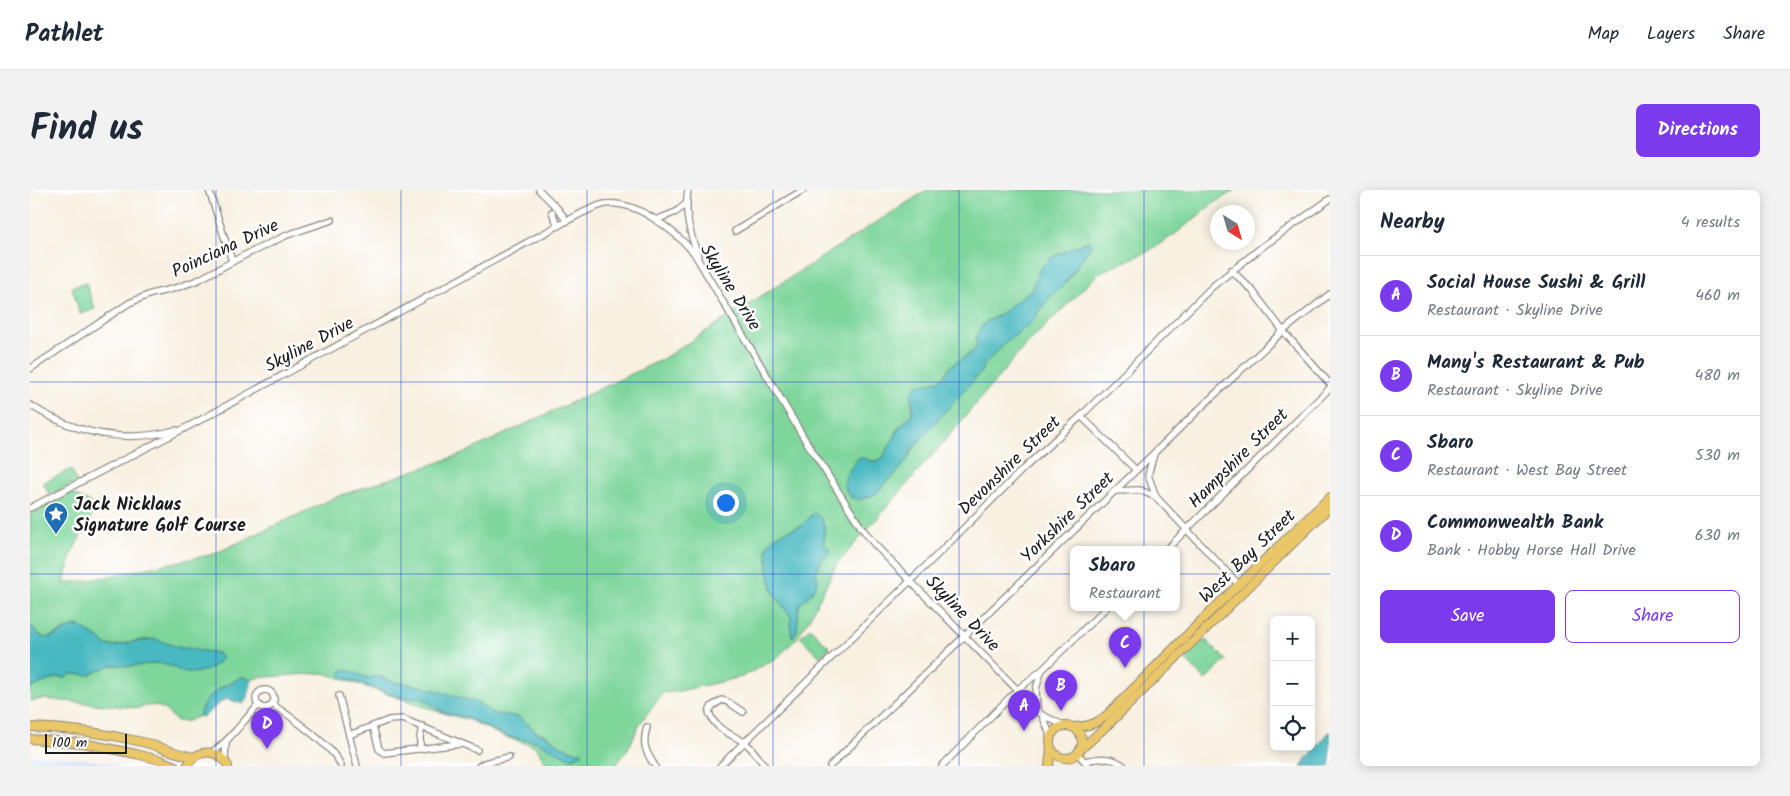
<!DOCTYPE html>
<meta charset="utf-8">
<style>
:root{--surface:#fff;--page:#f2f2f3;--text:#1f2937;--muted:#747a83;--line:#e0e1e3;--accent:#7c3aed}
body{margin:0;font-family:Kalam,sans-serif;background:var(--page);color:var(--text)}
.controls{position:absolute;right:15px;bottom:15px;display:grid;overflow:hidden;border-radius:8px;box-shadow:0 2px 12px #0003}
.controls button{width:45px;height:45px;display:grid;place-items:center;padding:0;border:0;border-bottom:1px solid var(--line);background:var(--surface);color:var(--text);font:25px sans-serif}
.compass{position:absolute;left:1180px;top:15px;width:45px;height:45px;border-radius:50%;background:var(--surface);box-shadow:0 2px 12px #0003;rotate:143deg}
.scale{position:absolute;left:15px;bottom:12px;width:82px;box-sizing:border-box;padding-left:5px;border:2px solid #1c1c1c;border-top:0;font-size:14px;line-height:18px;white-space:nowrap;color:#1c1c1c;-webkit-text-stroke:4px #fff;paint-order:stroke}
.you{position:absolute;left:695px;top:312px;width:18px;height:18px;margin:-12px;border:4px solid #fff;border-radius:50%;background:#1a73e8;box-shadow:0 0 0 8px #1a73e833}
.badge{display:grid;place-items:center;width:32px;height:32px;border-radius:50%;background:var(--accent);color:#fff;font-size:16px;font-weight:700}
.pin{position:absolute;translate:-50% -41px;filter:drop-shadow(0 1px 2px #0008)}
.pin::after{content:'';position:absolute;top:26px;width:18px;height:15px;background:inherit;clip-path:polygon(0 0,100% 0,50% 100%)}
.popup{position:absolute;left:1040px;top:356px;width:110px;height:65px;box-sizing:border-box;display:grid;place-content:center;border-radius:8px;background:var(--surface);filter:drop-shadow(0 1px 4px #0005);font-size:16px;white-space:nowrap;color:var(--muted)}
.popup b{font-size:19px;color:var(--text)}
.popup::after{content:'';position:absolute;left:50%;top:100%;margin-left:-10px;border:10px solid transparent;border-top-color:var(--surface)}
.list{margin:0;padding:0;list-style:none}
h2{display:flex;justify-content:space-between;align-items:center;height:65px;margin:0;padding:0 20px;font-size:21px}
h2 small{font-size:16px;font-weight:400;color:var(--muted)}
.list li{display:grid;grid-template-columns:32px 1fr auto;gap:15px;align-items:center;box-sizing:border-box;height:80px;padding:0 20px;border-top:1px solid var(--line)}
.list b{display:block;font-size:19px;white-space:nowrap}
.list p{margin:0;font-size:16px;white-space:nowrap;color:var(--muted)}
.list em{font-size:16px;font-style:normal;color:var(--muted)}
.actions{display:flex;gap:10px;padding:15px 20px}
.actions a{flex:1;padding:11px 0;border:1px solid var(--accent);border-radius:8px;text-align:center;font-size:18px;color:var(--accent)}
.actions .main{background:var(--accent);color:#fff}
.icon{flex:none;width:28px;height:28px;fill:none;stroke:currentColor;stroke-width:2;stroke-linecap:round;stroke-linejoin:round}
.map{position:relative;flex:none;width:1300px;height:576px;overflow:hidden;border-radius:8px}
header{display:flex;align-items:center;gap:30px;box-sizing:border-box;height:70px;padding:0 25px;background:var(--surface);border-bottom:1px solid var(--line)}
header strong{font-size:24px}
nav{display:flex;gap:28px;margin-inline-start:auto;font-size:18px}
.intro{display:flex;align-items:center;justify-content:space-between;box-sizing:border-box;height:120px;padding:0 30px}
h1{margin:0;font-size:35px}
.button{padding:12px 22px;border-radius:8px;background:var(--accent);color:#fff;font-size:18px;font-weight:700}
main{display:flex;gap:30px;padding:0 30px}
aside{flex:1;background:var(--surface);border-radius:8px;box-shadow:0 2px 12px #0003}
.map>svg:first-child{display:block}
.built{fill:#cadcf9}
.green{fill:#7ed69b;stroke:#4d795c;fill-rule:evenodd}
.water{fill:#4ab9c1;stroke:#336a6e}
.lines{fill:none;stroke-linecap:round;stroke-linejoin:round}
.minor-casing{stroke:#8a867e;stroke-width:8}
.major-casing{stroke:#8a867e;stroke-width:10}
.minor{stroke:#fff;stroke-width:5.5}
.major{stroke:#eac769;stroke-width:8}
.grid{fill:none;stroke:#1d4ed8;stroke-width:1;stroke-opacity:0.55}
.labels{text-anchor:middle;stroke-width:5;stroke-linejoin:round;paint-order:stroke}
.street-label{font-size:18px;fill:#1c1c1c;stroke:#fff}
.poi-label{font-size:18px;font-weight:bold;fill:#1c1c1c;stroke:#fff;text-anchor:start}
</style>
<header>
<strong>Pathlet</strong>
<nav><a>Map</a><a>Layers</a><a>Share</a></nav>
</header>
<div class="intro"><h1>Find us</h1><a class="button">Directions</a></div>
<main>
<div class="map">
<svg width="1300" height="576" viewBox="0 0 1300 576">
<rect width="100%" height="100%" fill="#fff"/>
<filter id="ink" filterUnits="userSpaceOnUse"><feTurbulence type="fractalNoise" baseFrequency=".02" numOctaves="2"/><feDisplacementMap in="SourceGraphic" scale="10" xChannelSelector="R" yChannelSelector="G"/><feConvolveMatrix kernelMatrix="1 2 1 2 8 2 1 2 1" color-interpolation-filters="sRGB"/></filter>
<filter id="wash" filterUnits="userSpaceOnUse"><feTurbulence type="fractalNoise" baseFrequency=".0096" numOctaves="4" result="noise"/><feDisplacementMap in="SourceGraphic" scale="20" xChannelSelector="R" yChannelSelector="G"/><feGaussianBlur stdDeviation="1.12" result="paint"/><feColorMatrix in="noise" values="0 0 0 0 0 0 0 0 0 0 0 0 0 0 0 0 0 1.4 0 .05"/><feComposite in="paint" operator="in"/></filter>
<g filter="url(#wash)">
<rect width="100%" height="100%" fill="#f8f0e1"/>
<polygon class="built" points="0,565 54,569 95,576 0,576"/>
<g class="green">
<path d="M897,0h308l-25,16 -36,29 -27,17 -47,20 -77,76 -87,103 -99,113 -28,55 -12,19 -20,20 -35,19 -62,14 -17,2 -23,30 -10,22 -14,21h-68l-13,-20 -31,-9 -35,-17 -23,-6 -122,-41 -58,4 -4,-1 -10,4 -10,-3 -22,11 -18,19 -3,9 -11,5h-12c-13,-14 -18,-19 -38,-13l-95,-9 -13,2v-13l28,-11 7,1 6,-4 31,-5 10,-4 20,1 26,-3 13,3 9,5 38,-18c-13,-2 -27,-3 -40,-6 -7,-1 -15,-6 -22,-7 -16,-4 -33,8 -51,5 -6,-10 -17,-11 -25,-19 -14,0 -21,10 -36,12l-7,-5 -3,-5 -4,-2v-112l41,-21 25,13 -25,49 -7,28 26,-3 124,-26 122,-57 124,-42 201,-95zM1058,51l2,2 -16,29 -12,15 -8,6 -12,14 -11,16 -26,20 -21,22 -3,7c-20,20 -40,41 -57,63 -12,15 -22,32 -36,45 -7,7 -10,14 -20,17l-5,-39c8,4 12,4 20,0 3,-8 8,-14 12,-21 1,-2 1,-6 3,-8 8,-11 19,-13 12,-30l9,-14c8,-2 21,-2 26,-10 3,-4 6,-9 10,-12 7,-5 14,-7 20,-14l2,-6 -2,-5 9,-15 15,-8 33,-26 8,-21 14,-12zM781,325h7c10,13 5,15 6,29l6,5c-4,12 -11,9 -14,26l2,3c-3,12 -10,19 -19,27l-2,26 -5,5 -1,-19 -18,-25 -5,-22 -1,-24 7,-8 30,-14zM329,485l10,3 8,-2 19,7h8l28,6 45,14 17,11 21,2 5,2 17,14 9,3 15,11 17,7 -1,4 -7,1 -35,-17 -18,-2 -11,-3 -41,-19 -28,-8 -13,-10 -7,-2 -10,1 -18,-4 -9,-5 -33,-10z"/>
<polygon points="56,93 65,119 50,124 42,97"/>
<polygon points="41,279 47,292 20,305 13,293"/>
<polygon points="780,438 800,458 790,467 770,447"/>
<polygon points="1175,449 1196,470 1175,490 1155,469"/>
</g>
<g class="water">
<path d="M1058,51l3,5 -29,41 -8,6 -12,14 -11,16 -26,20 -21,22 -3,7 -58,64 -12,15 -3,8 -15,18 -6,4 -10,12 -16,7 -10,-2 -6,-9 -1,-4 2,-10 13,-18 17,5 7,-4c3,-8 7,-13 11,-20 2,-2 2,-5 3,-7 4,-7 11,-11 15,-18 4,-10 -7,-21 6,-28 6,-3 13,-1 19,-4 8,-3 8,-9 13,-14 7,-7 18,-10 25,-18l2,-5 -2,-6 9,-15 15,-8 33,-26 8,-21 14,-12z"/>
<path d="M784,323c14,7 9,18 10,31l6,7 -12,13 -2,10 2,4c-2,12 -10,19 -19,27l-2,26 -4,6 -2,-4v-16l-18,-25 -5,-22 -1,-24 7,-8 12,-7 15,-5z"/>
<path d="M0,436l4,2c12,23 29,-2 46,-2 8,8 19,9 25,19l10,1 17,-4 23,-3 25,9h8l8,2 22,3 4,5 -5,6 -10,6 -13,3 -14,-2 -9,-5 -13,-3 -26,3 -20,-1 -23,10 -18,-1 -6,4 -7,-1 -28,11z"/>
<polygon points="314,479 339,488 347,486 366,493 374,493 402,499 447,513 464,524 485,526 490,528 507,542 522,549 531,556 548,562 551,561 552,564 540,568 505,551 487,549 476,546 435,527 416,523 407,519 394,509 387,507 377,508 370,507 312,487 310,483"/>
<path d="M212,487l10,3 -4,16 -5,8 -16,-5 -5,2 -19,16 -4,-1c7,-24 22,-28 43,-39z"/>
<polygon points="1300,541 1300,576 1271,576"/>
</g>
</g>
<g filter="url(#ink)">
<g class="lines">
<g class="minor-casing">
<g id="minor">
<polyline points="179,0 202,71"/>
<polyline points="509,0 525,16"/>
<path d="M658,0c-4,24 2,43 10,66"/>
<polyline points="527,18 537,31"/>
<polyline points="522,22 528,36"/>
<polyline points="626,30 646,22 656,14"/>
<polyline points="705,41 773,0"/>
<polyline points="1201,80 1222,100 1253,141 1300,194"/>
<polyline points="0,179 99,113 121,104 146,98 168,90 213,66 257,45 302,30"/>
<path d="M0,215c45,29 93,39 146,25"/>
<polyline points="1051,226 1106,280"/>
<polyline points="1124,264 1118,285 1126,307"/>
<polyline points="1085,301 1110,300 1126,307 1209,395"/>
<path d="M0,318l161,-83 372,-202c12,-6 28,-16 42,-19 31,-4 69,26 89,49l110,185 57,89 14,18 167,170 23,11"/>
<polyline points="1137,359 1300,198"/>
<circle cx="235" cy="509" r="9"/>
<polyline points="309,506 327,576"/>
<path d="M242,514c17,11 63,44 69,62"/>
<polyline points="1007,520 1006,499 1011,482"/>
<path d="M713,522l-15,-10 -6,-2 -10,6 -3,6c5,17 22,22 35,30 8,5 15,17 21,24"/>
<polyline points="1013,527 1019,542 1020,552"/>
<polyline points="343,536 349,559 354,563 430,554"/>
<path d="M617,537c-5,17 -2,24 8,39"/>
<polyline points="319,545 359,530 373,529 447,560"/>
<polyline points="390,559 390,547 392,536"/>
<path d="M181,562c14,-5 35,-35 48,-47"/>
<polyline points="1047,563 1059,576"/>
<polyline points="195,570 196,553"/>
<path d="M1055,571c14,-3 27,-5 39,5"/>
<polyline points="449,576 454,573 479,567"/>
<polyline points="690,576 908,364 994,278 1051,226 1183,96 1232,57 1300,9"/>
<polyline points="800,576 1181,208 1253,141 1300,104"/>
<polyline points="912,576 987,500 1012,480 1077,417"/>
</g>
</g>
<g class="major-casing">
<g id="major">
<circle cx="1036" cy="552" r="16"/>
<path d="M0,537c38,1 75,6 112,15 17,4 34,12 52,15"/>
<path d="M1042,537c15,0 24,-3 36,-13l97,-97 125,-120"/>
<polyline points="0,549 53,553 106,564 130,570 145,576"/>
<polyline points="1049,561 1082,531 1300,317"/>
<path d="M157,576c9,-18 32,-18 41,0"/>
<polyline points="1019,576 1021,558"/>
</g>
</g>
<use href="#minor" class="minor"/>
<use href="#major" class="major"/>
</g>
</g>
<path class="grid" d="M186,0v576M371,0v576M557,0v576M743,0v576M929,0v576M1114,0v576M0,192h1300M0,384h1300"/>
<defs>
<g id="sight-pin" transform="scale(1.25)"><path d="M0 17L-7.5 6A9.5 9.5 0 1 1 7.5 6Z" fill="#1f6fb2" stroke="#fff"/><path d="M0-6L1.8-2.2L6-1.7L2.9 1.2L3.7 5.4L0 3.3L-3.7 5.4L-2.9 1.2L-6-1.7L-1.8-2.2Z" fill="#fff"/></g>
</defs>
<g fill-rule="evenodd">
<use href="#sight-pin" x="26" y="324"/>
</g>
<g class="labels">
<g class="street-label">
<text transform="translate(195 58) rotate(-25)" y="6">Poinciana Drive</text>
<text transform="translate(701 97) rotate(58)" y="6">Skyline Drive</text>
<text transform="translate(279 154) rotate(-28)" y="6">Skyline Drive</text>
<text transform="translate(1208 268) rotate(-45)" y="6">Hampshire Street</text>
<text transform="translate(979 275) rotate(-44)" y="6">Devonshire Street</text>
<text transform="translate(1037 327) rotate(-44)" y="6">Yorkshire Street</text>
<text transform="translate(1217 366) rotate(-44)" y="6">West Bay Street</text>
<text transform="translate(933 423) rotate(46)" y="6">Skyline Drive</text>
</g>
<g class="poi-label">
<text x="44" y="320">Jack Nicklaus<tspan x="44" dy="21">Signature Golf Course</tspan></text>
</g>
</g>
</svg>
<div class="controls">
<button>+</button>
<button>−</button>
<button><svg class="icon" aria-label="locate" viewBox="0 0 24 24"><circle cx="12" cy="12" r="6"/><path d="M12 2v4M12 18v4M2 12h4M18 12h4"/></svg></button>
</div>
<svg class="compass" viewBox="-18 -18 36 36"><path d="M0-13l5 13h-10z" fill="#e53935"/><path d="M0 13l5-13h-10z" fill="#747a83"/></svg>
<div class="scale">100 m</div>
<div class="you"></div>
<div class="pin badge" style="left:994px;top:541px">A</div>
<div class="pin badge" style="left:1031px;top:521px">B</div>
<div class="pin badge" style="left:1095px;top:478px">C</div>
<div class="popup"><b>Sbaro</b>Restaurant</div>
<div class="pin badge" style="left:237px;top:559px">D</div>
</div>
<aside>
<h2>Nearby<small>4 results</small></h2>
<ul class="list">
<li><span class="badge">A</span><div><b>Social House Sushi &amp; Grill</b><p>Restaurant · Skyline Drive</p></div><em>460 m</em></li>
<li><span class="badge">B</span><div><b>Many's Restaurant &amp; Pub</b><p>Restaurant · Skyline Drive</p></div><em>480 m</em></li>
<li><span class="badge">C</span><div><b>Sbaro</b><p>Restaurant · West Bay Street</p></div><em>530 m</em></li>
<li><span class="badge">D</span><div><b>Commonwealth Bank</b><p>Bank · Hobby Horse Hall Drive</p></div><em>630 m</em></li>
</ul>
<div class="actions"><a class="main">Save</a><a>Share</a></div>
</aside>
</main>
